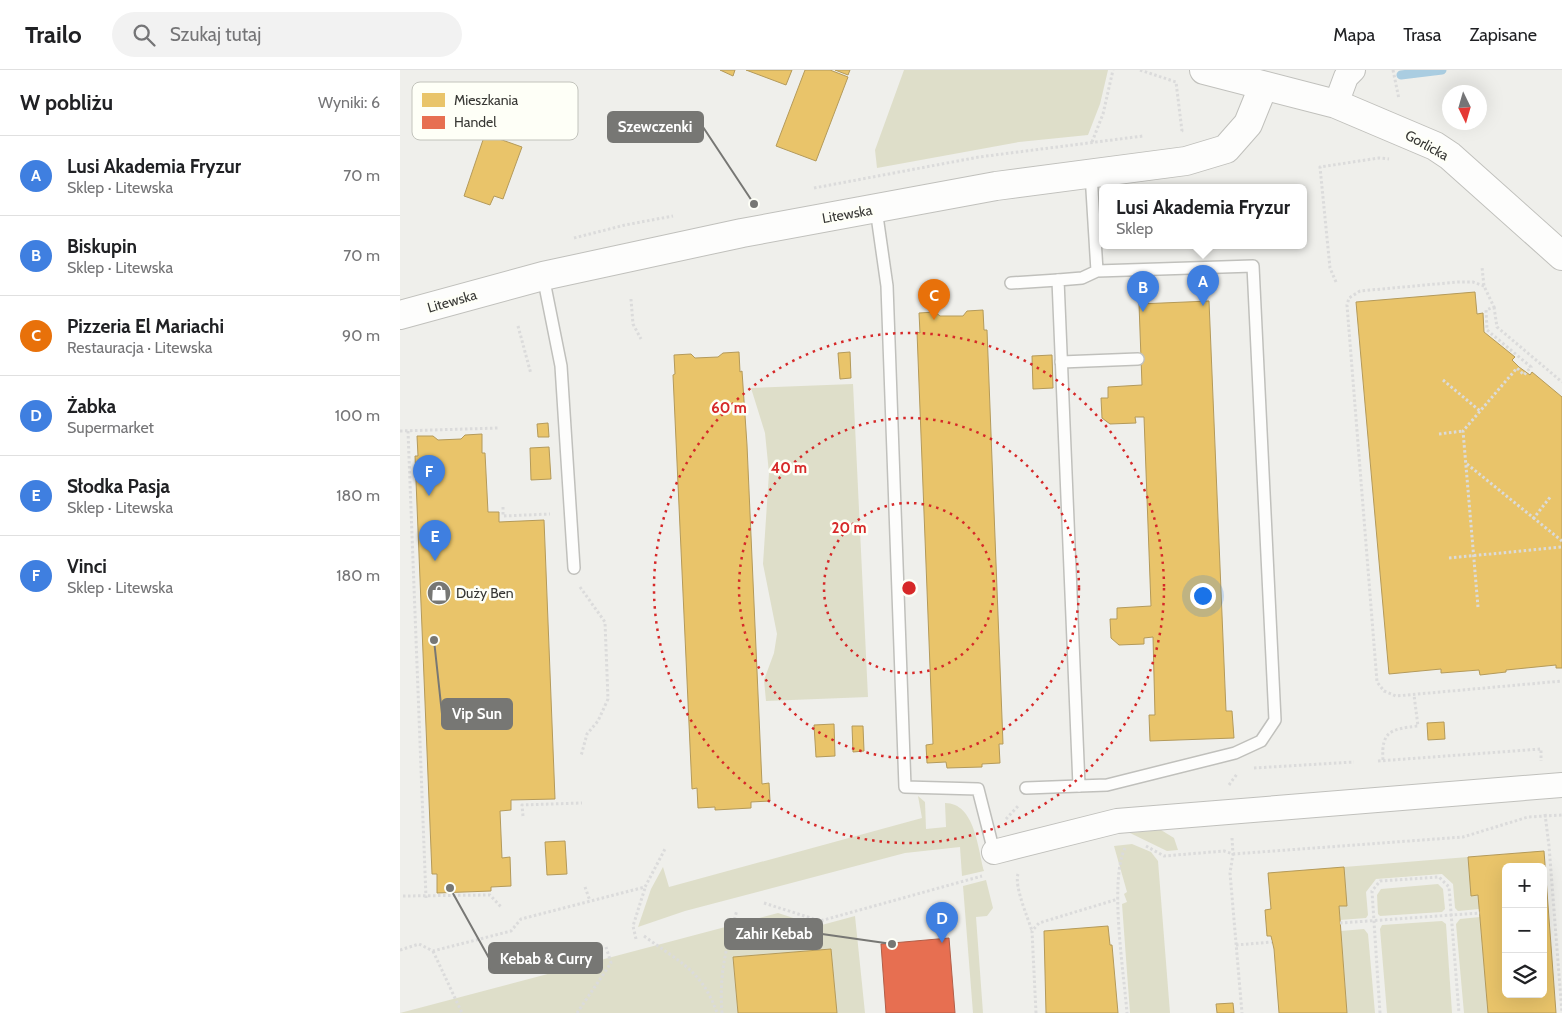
<!DOCTYPE html>
<html lang="pl">
<meta charset="utf-8">
<style>
:root{--surface:#fff;--page:#f2f2f2;--text:#202124;--muted:#757577;--line:#e0e0e0;--accent:#ea580c}
body{margin:0;font-family:Cabin,sans-serif;background:var(--page);color:var(--text)}
.controls{position:absolute;right:15px;bottom:15px;display:grid;overflow:hidden;border-radius:8px;box-shadow:0 5px 20px #0002}
.controls button{width:45px;height:45px;display:grid;place-items:center;padding:0;border:0;border-bottom:1px solid var(--line);background:var(--surface);color:var(--text);font:25px sans-serif}
.compass{position:absolute;left:1042px;top:15px;width:45px;height:45px;border-radius:50%;background:var(--surface);box-shadow:0 5px 20px #0002;rotate:175deg}
.you{position:absolute;left:802px;top:525px;width:18px;height:18px;margin:-12px;border:4px solid #fff;border-radius:50%;background:#1a73e8;box-shadow:0 0 0 8px #1a73e833}
.badge{display:grid;place-items:center;width:32px;height:32px;border-radius:50%;background:var(--accent);color:#fff;font-size:16px;font-weight:700}
.pin{position:absolute;translate:-50% -41px;filter:drop-shadow(0 1px 2px #0008)}
.pin::after{content:'';position:absolute;top:26px;width:18px;height:15px;background:inherit;clip-path:polygon(0 0,100% 0,50% 100%)}
.popup{position:absolute;left:699px;top:114px;width:208px;height:65px;box-sizing:border-box;display:grid;place-content:center;border-radius:8px;background:var(--surface);filter:drop-shadow(0 1px 4px #0005);font-size:16px;white-space:nowrap;color:var(--muted)}
.popup b{font-size:19px;color:var(--text)}
.popup::after{content:'';position:absolute;left:50%;top:100%;margin-left:-10px;border:10px solid transparent;border-top-color:var(--surface)}
.list{margin:0;padding:0;list-style:none}
h2{display:flex;justify-content:space-between;align-items:center;height:65px;margin:0;padding:0 20px;font-size:21px}
h2 small{font-size:16px;font-weight:400;color:var(--muted)}
.list li{display:grid;grid-template-columns:32px 1fr auto;gap:15px;align-items:center;box-sizing:border-box;height:80px;padding:0 20px;border-top:1px solid var(--line)}
.list b{display:block;font-size:19px;white-space:nowrap}
.list p{margin:0;font-size:16px;white-space:nowrap;color:var(--muted)}
.list em{font-size:16px;font-style:normal;color:var(--muted)}
.icon{flex:none;width:28px;height:28px;fill:none;stroke:currentColor;stroke-width:2;stroke-linecap:round;stroke-linejoin:round}
.map{position:relative;flex:none;width:1162px;height:943px;overflow:hidden}
header{display:flex;align-items:center;gap:30px;box-sizing:border-box;height:70px;padding:0 25px;background:var(--surface);border-bottom:1px solid var(--line)}
header strong{font-size:24px}
nav{display:flex;gap:28px;margin-inline-start:auto;font-size:18px}
.search{width:350px;height:45px;background:var(--page);display:flex;align-items:center;gap:12px;box-sizing:border-box;padding:0 18px;border-radius:28px;color:var(--muted);font-size:19px}
main{display:flex}
aside{flex:1;background:var(--surface)}
.map>svg:first-child{display:block}
.green{fill:#dedec9}
.homes{fill:#e9c46a;stroke:#b49a5a;fill-rule:evenodd}
.shops{fill:#e76f51;stroke:#b25e48}
.lines{fill:none;stroke-linecap:round;stroke-linejoin:round}
.stream{stroke:#aacde1;stroke-width:9}
.lane-casing{stroke:#c0c0bc;stroke-width:14}
.street-casing{stroke:#c0c0bc;stroke-width:26}
.secondary-casing{stroke:#c0c0bc;stroke-width:30}
.path{stroke:#dbdbdb;stroke-width:3;stroke-dasharray:2.5 2.5;stroke-linecap:butt}
.lane{stroke:#fdfdfc;stroke-width:11}
.street{stroke:#fdfdfc;stroke-width:24}
.secondary{stroke:#fdfdfc;stroke-width:28}
.ring{fill:none;stroke:#d62828;stroke-width:2.5;stroke-dasharray:2.5 5}
.labels{text-anchor:middle;stroke-width:5;stroke-linejoin:round;paint-order:stroke}
.street-label{font-size:14px;fill:#373734;stroke:#fefff7}
.poi-label{font-size:14px;fill:#373734;stroke:#fefff7;text-anchor:start}
.key{fill:#fefff7;stroke:#c2c3bc;stroke-width:1}
.key-label{font-size:14px;fill:#373734}
.centre{fill:#d62828;stroke:#fefff7;stroke-width:2.5}
.ring-label{font-size:15px;text-anchor:middle;font-weight:bold;fill:#d62828;stroke:#fefff7;stroke-width:5;stroke-linejoin:round;paint-order:stroke}
.leader{fill:none;stroke:#777774;stroke-width:2}
.callout-dot{fill:#777774;stroke:#fefff7;stroke-width:2}
.callout{fill:#777774;stroke:#777774;stroke-width:2}
.callout-label{font-size:15px;text-anchor:middle;font-weight:bold;fill:#fff}
</style>
<header>
<strong>Trailo</strong>
<div class="search"><svg class="icon" aria-label="search" viewBox="0 0 24 24"><circle cx="10" cy="10" r="6"/><path d="M15 15l6 6"/></svg>Szukaj tutaj</div>
<nav><a>Mapa</a><a>Trasa</a><a>Zapisane</a></nav>
</header>
<main>
<aside>
<h2>W pobliżu<small>Wyniki: 6</small></h2>
<ul class="list">
<li><span class="badge" style="background:#3f7fe0">A</span><div><b>Lusi Akademia Fryzur</b><p>Sklep · Litewska</p></div><em>70 m</em></li>
<li><span class="badge" style="background:#3f7fe0">B</span><div><b>Biskupin</b><p>Sklep · Litewska</p></div><em>70 m</em></li>
<li><span class="badge" style="background:#e8710a">C</span><div><b>Pizzeria El Mariachi</b><p>Restauracja · Litewska</p></div><em>90 m</em></li>
<li><span class="badge" style="background:#3f7fe0">D</span><div><b>Żabka</b><p>Supermarket</p></div><em>100 m</em></li>
<li><span class="badge" style="background:#3f7fe0">E</span><div><b>Słodka Pasja</b><p>Sklep · Litewska</p></div><em>180 m</em></li>
<li><span class="badge" style="background:#3f7fe0">F</span><div><b>Vinci</b><p>Sklep · Litewska</p></div><em>180 m</em></li>
</ul>
</aside>
<div class="map">
<svg width="1162" height="943" viewBox="0 0 1162 943">
<rect width="100%" height="100%" fill="#efefeb"/>
<g class="green">
<polygon points="504,0 708,0 700,34 688,65 619,72 477,98 475,80"/>
<polygon points="453,314 468,627 366,631 364,610 374,583 377,564 363,494 369,403 365,363 351,318"/>
<path d="M518,726l7,6 1,27 20,-2 -1,-24c30,0 33,46 39,68l-22,5 -2,-29 -55,6 -220,58 -47,16 13,-38 12,-22 6,20 253,-69z"/>
<polygon points="761,760 774,768 778,780 767,781 730,763"/>
<polygon points="732,774 751,782 758,791 770,943 730,943 722,834 727,832 724,824 727,822 714,776"/>
<polygon points="1068,787 1071,826 1078,825 1079,839 1058,841 1055,838 1053,814 1042,804 976,809 966,822 968,845 966,848 940,850 939,836 947,836 944,797"/>
<polygon points="586,810 593,838 587,846 576,847 583,943 573,943 563,816"/>
<polygon points="1038,814 1043,819 1045,839 1042,842 980,846 978,844 977,825 981,819"/>
<polygon points="378,843 418,856 455,846 465,943 437,943 431,879 333,887 338,943 0,943"/>
<polygon points="1080,847 1088,943 1064,943 1056,854 1060,849"/>
<polygon points="1042,851 1046,854 1052,943 987,943 980,859 982,855"/>
<polygon points="964,859 968,864 975,943 947,943 941,861"/>
</g>
<g class="homes">
<polygon points="320,0 335,0 333,6"/>
<polygon points="346,0 392,0 386,15"/>
<polygon points="405,0 430,0 448,7 416,91 376,76"/>
<polygon points="435,0 450,0 448,5"/>
<polygon points="85,64 122,77 103,129 94,126 90,135 64,126"/>
<polygon points="1075,222 1077,244 1083,243 1084,262 1115,287 1112,290 1119,297 1130,305 1132,302 1162,327 1162,598 1156,598 1156,595 1106,600 1106,602 1080,605 1079,600 1041,603 1041,599 989,604 956,232"/>
<polygon points="809,231 826,641 832,641 834,668 750,671 749,645 755,645 753,567 744,568 744,574 719,575 711,568 710,549 717,549 717,538 751,536 744,347 735,347 736,353 710,354 702,348 701,328 708,328 708,317 742,315 739,234"/>
<polygon points="583,240 584,260 587,260 603,674 599,674 600,693 582,694 582,697 547,698 546,692 527,693 526,675 533,674 517,262 520,263 519,243 535,242 540,246 563,246 567,241"/>
<polygon points="339,282 340,302 342,301 347,375 362,714 369,713 370,731 351,732 351,738 315,740 315,737 298,738 297,718 292,719 273,305 275,304 274,285 291,284 295,288 318,287 323,283"/>
<polygon points="450,282 451,308 440,309 438,283"/>
<polygon points="652,285 653,318 633,319 632,286"/>
<polygon points="148,353 149,367 138,367 137,354"/>
<polygon points="82,364 82,383 85,383 88,442 99,442 99,452 144,450 155,729 111,730 111,740 100,741 102,788 110,787 111,816 91,817 91,821 37,823 37,804 32,804 15,386 18,386 17,366 33,366 38,370 61,369 65,365"/>
<polygon points="149,377 151,409 131,410 130,378"/>
<polygon points="1044,652 1045,669 1028,670 1027,653"/>
<polygon points="434,654 435,686 416,687 414,655"/>
<polygon points="452,656 463,656 464,681 453,682"/>
<polygon points="165,771 167,804 147,805 145,772"/>
<path d="M1144,781l12,162h-68l-10,-118 -7,1 -3,-39zM1106,797h37v127h-37z"/>
<polygon points="944,797 947,836 939,836 947,943 879,943 874,879 871,866 867,866 865,840 871,839 868,803"/>
<polygon points="708,856 710,875 712,875 718,943 646,943 644,861"/>
<polygon points="431,879 437,943 338,943 333,887"/>
<polygon points="833,933 834,943 817,943 816,934"/>
</g>
<polygon class="shops" points="549,868 555,943 486,943 481,874"/>
<g class="lines">
<polyline class="stream" points="1001,5 1042,0"/>
<g class="lane-casing">
<g id="lane">
<polyline points="691,104 697,201 853,196 875,650 861,671 835,683 707,715 679,716 658,210 682,208 697,201"/>
<polyline points="476,139 487,216 505,717 578,719 594,782"/>
<polyline points="143,206 161,296 174,498"/>
<polyline points="611,213 658,210"/>
<polyline points="661,292 738,289"/>
<polyline points="626,718 679,716"/>
</g>
</g>
<g class="street-casing">
<g id="street">
<polyline points="936,34 946,7 953,0"/>
<polyline points="594,782 717,751 1162,715"/>
</g>
</g>
<g class="secondary-casing">
<g id="secondary">
<polyline points="804,0 936,34 1035,76 1050,86 1162,186"/>
<polyline points="0,245 143,206 342,163 596,116 786,91 826,79 848,54 863,17"/>
</g>
</g>
<g class="path">
<polyline points="740,0 776,12 782,61 780,62"/>
<polyline points="993,0 999,29"/>
<polyline points="692,72 703,44 713,0"/>
<polyline points="414,118 579,87 743,66"/>
<polyline points="174,168 225,155 273,146"/>
<polyline points="936,212 930,198 920,97 979,88 989,89"/>
<polyline points="1084,216 1073,212 1058,212 960,221 949,228 947,235 977,612 984,621 996,626 1162,611"/>
<polyline points="231,229 233,254 241,269"/>
<polyline points="1094,237 1097,257 1162,312"/>
<polyline points="118,256 131,304"/>
<polyline points="1043,310 1080,341"/>
<polyline points="0,361 98,358"/>
<polyline points="8,361 26,828"/>
<polyline points="1039,364 1063,361"/>
<polyline points="1067,394 1162,471"/>
<polyline points="103,437 103,446 150,444"/>
<polyline points="1133,449 1151,426"/>
<polyline points="1049,488 1162,477"/>
<polyline points="180,517 205,552 208,629 198,651 187,664 181,686"/>
<polyline points="1078,537 1063,361 1117,298 1124,305 1131,297 1087,260 1086,240 1094,237 1084,216 1082,197"/>
<path d="M983,690c-2,-29 8,-31 35,-34l-4,-31"/>
<polyline points="978,691 1141,679 1141,691"/>
<polyline points="854,698 954,692"/>
<polyline points="829,715 837,704"/>
<polyline points="1145,744 1149,776 1162,943"/>
<polyline points="123,746 122,735 182,733"/>
<polyline points="606,749 619,735"/>
<polyline points="832,768 833,784 830,803 842,943"/>
<polyline points="746,776 764,786 824,781 833,784 1063,767 1128,747 1162,745"/>
<path d="M725,778c-16,32 -1,126 2,165"/>
<path d="M618,804c-4,12 10,44 14,57"/>
<polyline points="185,817 190,831"/>
<polyline points="3,826 90,825 102,838"/>
<polyline points="364,833 420,851 582,806"/>
<polyline points="940,853 1080,843"/>
<path d="M244,866c35,26 58,34 73,77"/>
<polyline points="236,869 233,856 245,818"/>
<polyline points="836,875 872,872"/>
<polyline points="0,880 19,874 33,881 111,861 121,849 245,817 265,779"/>
<polyline points="33,881 62,943"/>
<polyline points="177,943 211,893 206,877"/>
<path d="M322,943c-3,-41 4,-64 15,-103"/>
<polyline points="636,943 632,861 639,853 718,829"/>
<polyline points="980,943 972,821 980,811 1039,807 1049,817 1059,943"/>
</g>
<use href="#lane" class="lane"/>
<use href="#street" class="street"/>
<use href="#secondary" class="secondary"/>
</g>
<g class="ring">
<circle cx="509" cy="518" r="85"/>
<circle cx="509" cy="518" r="170"/>
<circle cx="509" cy="518" r="255"/>
</g>
<defs>
<g id="shop-disc" transform="scale(1.25)"><circle r="9.5" fill="#777774" stroke="#fefff7"/><path d="M-5-2.5h2.3a2.7 3.5 0 0 1 5.4 0H5L5.5 6h-11ZM-1.5-2.5h3a1.5 2.3 0 0 0-3 0Z" fill="#fff"/></g>
</defs>
<g fill-rule="evenodd">
<use href="#shop-disc" x="39" y="523"/>
</g>
<g class="labels">
<g class="street-label">
<text transform="translate(1027 75) rotate(29)" y="5">Gorlicka</text>
<text transform="translate(447 144) rotate(-10)" y="5">Litewska</text>
<text transform="translate(52 231) rotate(-16)" y="5">Litewska</text>
</g>
<g class="poi-label">
<text x="56" y="528">Duży Ben</text>
</g>
</g>
<rect x="12" y="12" width="166" height="58" rx="8" class="key"/>
<rect x="22" y="23" width="23" height="14" fill="#e9c46a"/>
<rect x="22" y="46" width="23" height="13" fill="#e76f51"/>
<g class="key-label">
<text x="54" y="35">Mieszkania</text>
<text x="54" y="57">Handel</text>
</g>
<circle cx="509" cy="518" r="8" class="centre"/>
<g class="ring-label">
<text x="329" y="343">60 m</text>
<text x="389" y="403">40 m</text>
<text x="449" y="463">20 m</text>
</g>
<path class="leader" d="M354 134L303 57M34 570L42 644M492 874L422 864M50 818L89 888"/>
<g class="callout-dot">
<circle cx="354" cy="134" r="5"/>
<circle cx="34" cy="570" r="5"/>
<circle cx="492" cy="874" r="5"/>
<circle cx="50" cy="818" r="5"/>
</g>
<g class="callout">
<rect x="208" y="42" width="95" height="30" rx="5"/>
<rect x="42" y="629" width="70" height="30" rx="5"/>
<rect x="325" y="849" width="97" height="30" rx="5"/>
<rect x="89" y="873" width="113" height="30" rx="5"/>
</g>
<g class="callout-label">
<text x="255" y="62">Szewczenki</text>
<text x="77" y="649">Vip Sun</text>
<text x="374" y="869">Zahir Kebab</text>
<text x="146" y="894">Kebab &amp; Curry</text>
</g>
</svg>
<div class="controls">
<button>+</button>
<button>−</button>
<button><svg class="icon" aria-label="layers" viewBox="0 0 24 24"><path d="M12 4l9 5-9 5-9-5zM3 14l9 5 9-5"/></svg></button>
</div>
<svg class="compass" viewBox="-18 -18 36 36"><path d="M0-13l5 13h-10z" fill="#e53935"/><path d="M0 13l5-13h-10z" fill="#757577"/></svg>
<div class="you"></div>
<div class="pin badge" style="left:803px;top:236px;background:#3f7fe0">A</div>
<div class="popup"><b>Lusi Akademia Fryzur</b>Sklep</div>
<div class="pin badge" style="left:743px;top:242px;background:#3f7fe0">B</div>
<div class="pin badge" style="left:534px;top:250px;background:#e8710a">C</div>
<div class="pin badge" style="left:542px;top:873px;background:#3f7fe0">D</div>
<div class="pin badge" style="left:35px;top:491px;background:#3f7fe0">E</div>
<div class="pin badge" style="left:29px;top:426px;background:#3f7fe0">F</div>
</div>
</main>
